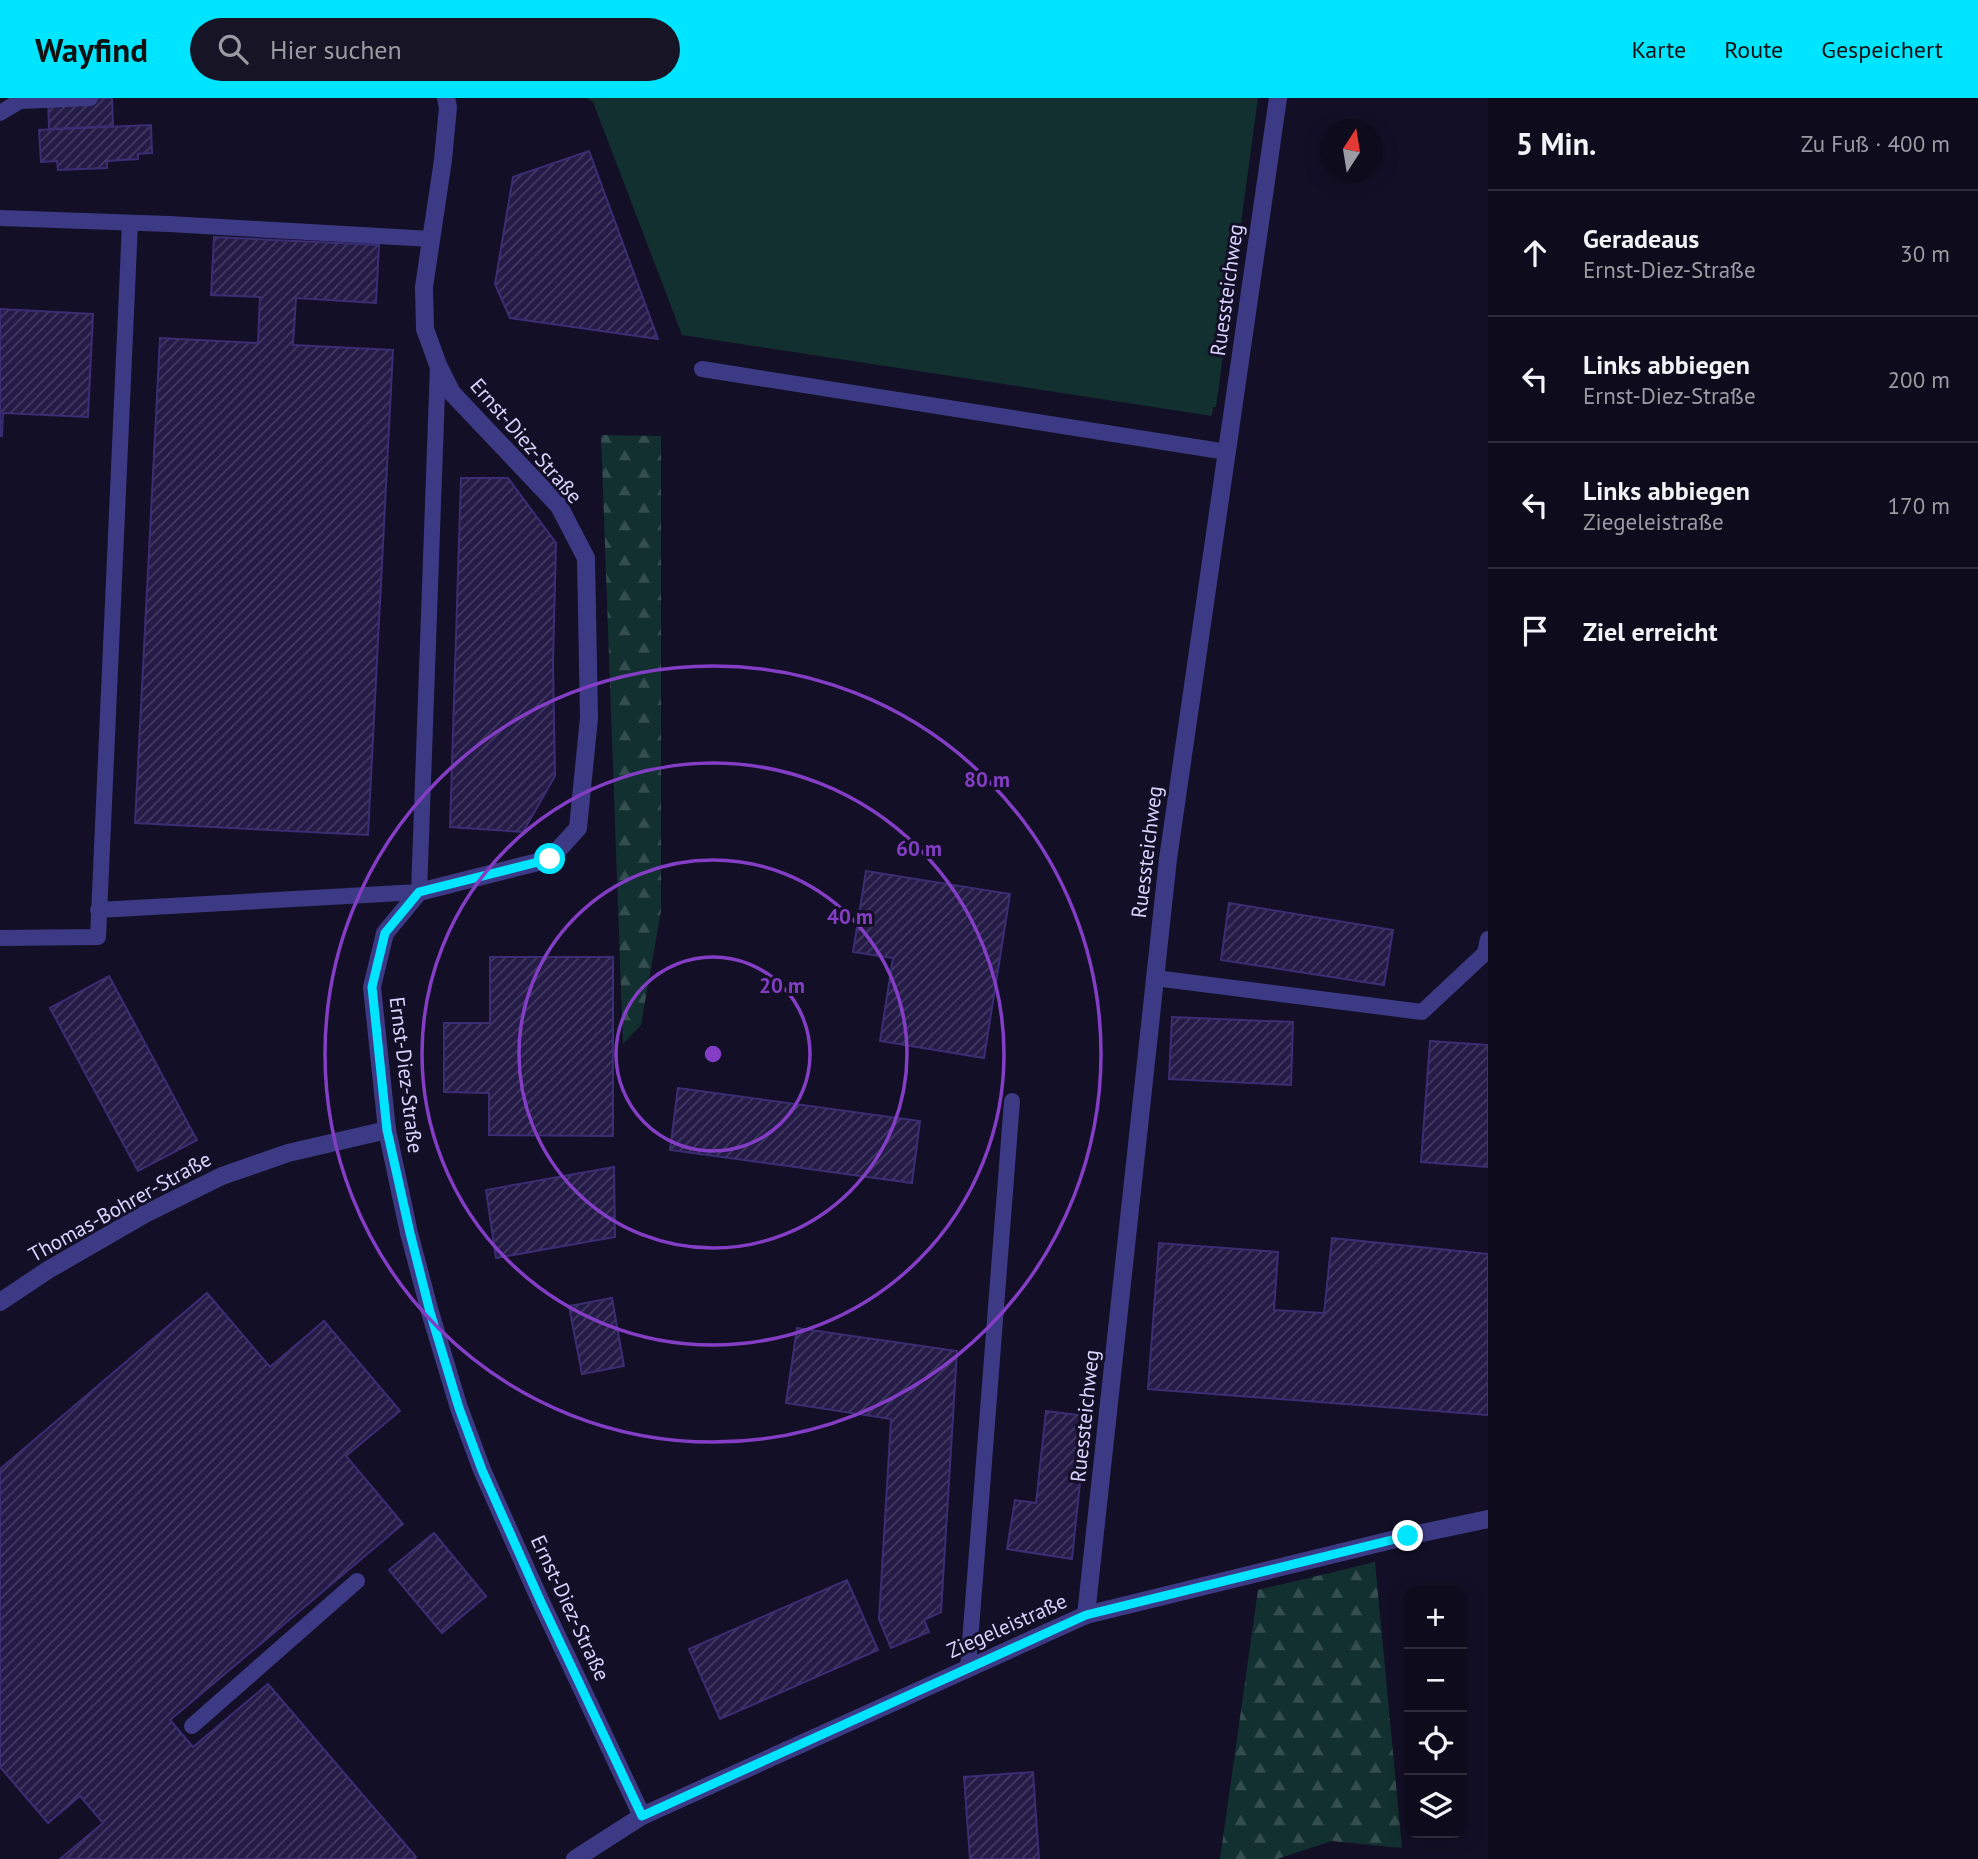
<!DOCTYPE html>
<html lang="de">
<meta charset="utf-8">
<style>
:root{--surface:#0e0b1c;--page:#171425;--text:#f1f3f6;--muted:#9b9ba3;--line:#2e2b3b;--accent:#00e5ff}
body{margin:0;font-family:"PT Sans",sans-serif;background:var(--page);color:var(--text)}
.controls{position:absolute;right:21px;bottom:21px;display:grid;overflow:hidden;border-radius:14px;box-shadow:0 4px 18px #0003}
.controls button{width:63px;height:63px;display:grid;place-items:center;padding:0;border:0;border-bottom:2px solid var(--line);background:var(--surface);color:var(--text);font:35px sans-serif}
.compass{position:absolute;left:1320px;top:21px;width:63px;height:63px;border-radius:50%;background:var(--surface);box-shadow:0 4px 18px #0003;rotate:12deg}
.stop{position:absolute;width:21px;height:21px;margin:-16px;border:5px solid #00e5ff;border-radius:50%;background:#fff}
.stop.end{background:#00e5ff;border-color:#fff;box-shadow:0 2px 7px #0008}
.list{margin:0;padding:0;list-style:none}
h2{display:flex;justify-content:space-between;align-items:center;height:91px;margin:0;padding:0 28px;font-size:30px}
h2 small{font-size:23px;font-weight:400;color:var(--muted)}
.list li{display:grid;grid-template-columns:46px 1fr auto;gap:21px;align-items:center;box-sizing:border-box;height:126px;padding:0 28px;border-top:2px solid var(--line)}
.list b{display:block;font-size:26px;white-space:nowrap}
.list p{margin:0;font-size:23px;white-space:nowrap;color:var(--muted)}
.list em{font-size:23px;font-style:normal;color:var(--muted)}
.icon{flex:none;width:38px;height:38px;fill:none;stroke:currentColor;stroke-width:2;stroke-linecap:round;stroke-linejoin:round}
.map{position:relative;flex:none;width:1488px;height:1761px;overflow:hidden}
header{display:flex;align-items:center;gap:42px;box-sizing:border-box;height:98px;padding:0 35px;background:var(--accent);color:#111}
header strong{font-size:33px}
nav{display:flex;gap:38px;margin-inline-start:auto;font-size:24px}
.search{width:490px;height:63px;background:var(--page);display:flex;align-items:center;gap:18px;box-sizing:border-box;padding:0 24px;border-radius:38px;color:var(--muted);font-size:26px}
main{display:flex}
aside{flex:1;background:var(--surface)}
.map>svg:first-child{display:block}
.forest{fill:url(#forest-firs)}
.garden{fill:#12302f}
.building{fill:url(#building-hatch);stroke:#3b2d73;stroke-width:2}
.lines{fill:none;stroke-linecap:round;stroke-linejoin:round}
.lane{stroke:#3d3a85;stroke-width:16}
.street{stroke:#3d3a85;stroke-width:18}
.route{stroke:#00e5ff;stroke-width:9}
.ring{fill:none;stroke:#843dc5;stroke-width:3.5}
.labels{text-anchor:middle;stroke-width:6;stroke-linejoin:round;paint-order:stroke}
.street-label{font-size:21px;fill:#d9d4ff;stroke:#130f26}
.centre{fill:#843dc5;stroke:#130f26;stroke-width:3.5}
.ring-label{font-size:21px;text-anchor:middle;font-weight:bold;fill:#843dc5;stroke:#130f26;stroke-width:6;stroke-linejoin:round;paint-order:stroke}
</style>
<header>
<strong>Wayfind</strong>
<div class="search"><svg class="icon" aria-label="search" viewBox="0 0 24 24"><circle cx="10" cy="10" r="6"/><path d="M15 15l6 6"/></svg>Hier suchen</div>
<nav><a>Karte</a><a>Route</a><a>Gespeichert</a></nav>
</header>
<main>
<div class="map">
<svg width="1488" height="1761" viewBox="0 0 1488 1761">
<defs>
<pattern id="forest-firs" width="22" height="20" patternUnits="userSpaceOnUse" patternTransform="scale(1.75)"><rect width="22" height="20" fill="#12302f"/><path d="M5 1l3.5 6h-7zM16 11l3.5 6h-7z" fill="#344d4e"/></pattern>
<pattern id="building-hatch" width="6" height="6" patternUnits="userSpaceOnUse" patternTransform="scale(1.75)"><rect width="6" height="6" fill="#241b47"/><path d="M-1 1l2-2M0 6l6-6M5 7l2-2" fill="none" stroke="#433b63"/></pattern>
</defs>
<rect width="100%" height="100%" fill="#130f26"/>
<g class="forest">
<polygon points="601,337 661,338 661,813 641,927 623,946"/>
<polygon points="1375,1464 1402,1750 1332,1743 1277,1761 1220,1761 1258,1492"/>
</g>
<polygon class="garden" points="586,0 1258,0 1216,309 1213,309 1212,318 682,237 593,4"/>
<g class="building">
<polygon points="48,0 112,0 113,28 49,31"/>
<polygon points="151,27 152,55 138,56 138,61 107,63 107,70 58,72 57,63 41,64 39,32"/>
<polygon points="589,53 658,241 510,220 495,186 513,79"/>
<polygon points="214,139 379,147 376,205 296,200 293,247 393,252 368,737 135,725 160,240 258,245 260,199 211,197"/>
<polygon points="0,211 93,216 88,319 3,315 2,338 0,338"/>
<polygon points="461,380 508,380 556,445 553,564 555,678 523,734 450,729"/>
<polygon points="866,773 1010,796 984,960 880,943 893,860 853,854"/>
<polygon points="1229,805 1393,832 1384,887 1221,862"/>
<polygon points="490,859 613,859 613,1038 489,1037 489,995 444,994 444,925 490,925"/>
<polygon points="109,878 197,1042 138,1073 50,910"/>
<polygon points="1172,919 1293,924 1291,987 1169,981"/>
<polygon points="1430,943 1488,947 1488,1069 1421,1064"/>
<polygon points="678,990 920,1023 912,1085 670,1052"/>
<polygon points="614,1069 615,1139 496,1160 486,1092"/>
<polygon points="1332,1140 1488,1156 1488,1317 1148,1291 1159,1145 1278,1154 1274,1212 1324,1215"/>
<polygon points="207,1195 270,1269 324,1223 400,1313 346,1358 403,1426 170,1622 193,1649 268,1586 416,1759 414,1761 60,1761 103,1725 80,1698 48,1725 0,1669 0,1371"/>
<polygon points="612,1200 624,1268 582,1276 569,1208"/>
<polygon points="797,1230 957,1253 941,1514 924,1522 929,1534 891,1550 879,1521 891,1321 786,1305"/>
<polygon points="1046,1313 1087,1318 1072,1461 1007,1451 1015,1402 1036,1405"/>
<polygon points="434,1435 486,1498 442,1535 389,1472"/>
<polygon points="847,1482 878,1552 720,1621 689,1551"/>
<polygon points="1033,1674 1039,1761 970,1761 964,1679"/>
</g>
<g class="lines">
<g class="lane">
<polyline points="0,15 20,3 90,0"/>
<polyline points="0,120 169,126 431,141"/>
<polyline points="702,271 1227,354"/>
<polyline points="98,812 419,794 438,267"/>
<polyline points="0,840 98,839 130,125"/>
<polyline points="1155,880 1422,914 1485,855 1488,841"/>
<polyline points="968,1570 1012,1003"/>
<polyline points="192,1628 357,1483"/>
</g>
<g class="street">
<polyline points="446,0 448,9 443,62 424,189 425,231 438,267 452,295 559,408 586,460 589,620 578,730 550,761 419,794 385,835 372,889 387,1032 409,1135 430,1214 459,1310 482,1372 540,1502 642,1718"/>
<polyline points="0,1204 48,1172 145,1116 222,1078 288,1055 387,1032"/>
<polyline points="1086,1517 1168,761 1278,0"/>
<polyline points="575,1761 642,1718 1086,1517 1408,1438 1488,1421"/>
</g>
</g>
<g class="lines">
<polyline class="route" points="550,761 419,794 385,835 372,889 387,1032 410,1135 430,1214 459,1310 482,1372 540,1502 642,1718 1086,1517 1408,1438"/>
</g>
<g class="ring">
<circle cx="713" cy="956" r="97"/>
<circle cx="713" cy="956" r="194"/>
<circle cx="713" cy="956" r="291"/>
<circle cx="713" cy="956" r="388"/>
</g>
<g class="labels">
<g class="street-label">
<text transform="translate(1227 192) rotate(-82)" y="7">Ruessteichweg</text>
<text transform="translate(526 343) rotate(49)" y="7">Ernst-Diez-Straße</text>
<text transform="translate(1147 754) rotate(-83)" y="7">Ruessteichweg</text>
<text transform="translate(406 977) rotate(83)" y="7">Ernst-Diez-Straße</text>
<text transform="translate(120 1109) rotate(-29)" y="7">Thomas-Bohrer-Straße</text>
<text transform="translate(1085 1318) rotate(-84)" y="7">Ruessteichweg</text>
<text transform="translate(570 1510) rotate(65)" y="7">Ernst-Diez-Straße</text>
<text transform="translate(1007 1528) rotate(-24)" y="7">Ziegeleistraße</text>
</g>
</g>
<circle cx="713" cy="956" r="10" class="centre"/>
<g class="ring-label">
<text x="987" y="689">80 m</text>
<text x="919" y="758">60 m</text>
<text x="850" y="826">40 m</text>
<text x="782" y="895">20 m</text>
</g>
</svg>
<div class="controls">
<button>+</button>
<button>−</button>
<button><svg class="icon" aria-label="locate" viewBox="0 0 24 24"><circle cx="12" cy="12" r="6"/><path d="M12 2v4M12 18v4M2 12h4M18 12h4"/></svg></button>
<button><svg class="icon" aria-label="layers" viewBox="0 0 24 24"><path d="M12 4l9 5-9 5-9-5zM3 14l9 5 9-5"/></svg></button>
</div>
<svg class="compass" viewBox="-18 -18 36 36"><path d="M0-13l5 13h-10z" fill="#e53935"/><path d="M0 13l5-13h-10z" fill="#9b9ba3"/></svg>
<div class="stop" style="left:550px;top:761px"></div>
<div class="stop end" style="left:1408px;top:1438px"></div>
</div>
<aside>
<h2>5 Min.<small>Zu Fuß · 400 m</small></h2>
<ul class="list">
<li><svg class="icon" aria-label="ahead" viewBox="0 0 24 24"><path d="M12 20V5M6 11l6-6 6 6"/></svg><div><b>Geradeaus</b><p>Ernst-Diez-Straße</p></div><em>30 m</em></li>
<li><svg class="icon" aria-label="left" viewBox="0 0 24 24"><path d="M17 20v-9H6M10 6l-5 5 5 5"/></svg><div><b>Links abbiegen</b><p>Ernst-Diez-Straße</p></div><em>200 m</em></li>
<li><svg class="icon" aria-label="left" viewBox="0 0 24 24"><path d="M17 20v-9H6M10 6l-5 5 5 5"/></svg><div><b>Links abbiegen</b><p>Ziegeleistraße</p></div><em>170 m</em></li>
<li><svg class="icon" aria-label="arrive" viewBox="0 0 24 24"><path d="M6 21V4h12l-3 4 3 4H6"/></svg><div><b>Ziel erreicht</b></div></li>
</ul>
</aside>
</main>
